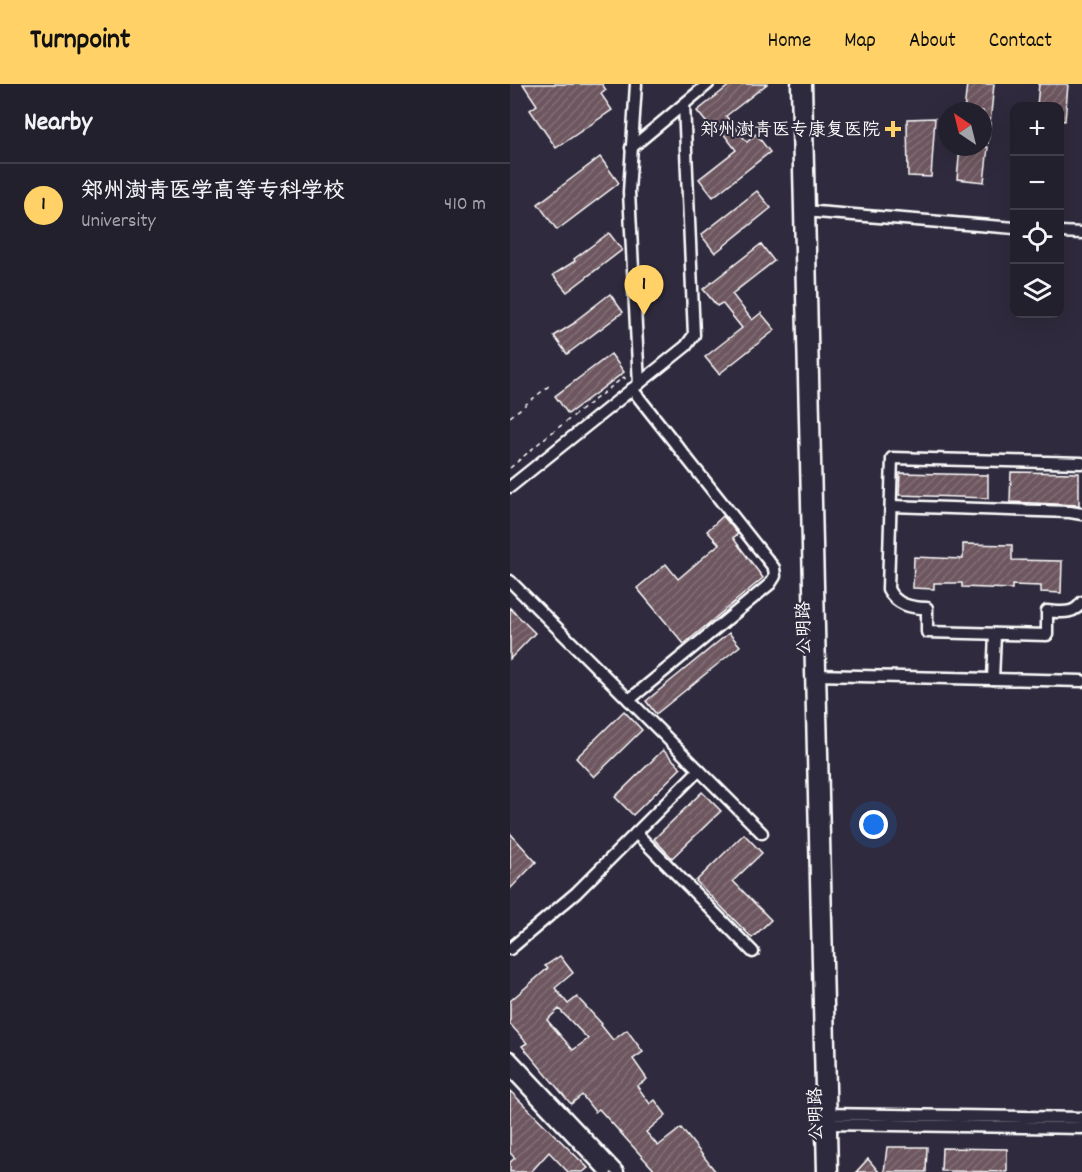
<!DOCTYPE html>
<meta charset="utf-8">
<style>
:root{--surface:#23202e;--page:#2f2d3a;--text:#f1f3f6;--muted:#a3a3aa;--line:#403e4a;--accent:#ffd166}
body{margin:0;font-family:Dekko,"LXGW WenKai TC",sans-serif;background:var(--page);color:var(--text)}
.controls{position:absolute;right:18px;top:18px;display:grid;overflow:hidden;border-radius:12px;box-shadow:0 6px 24px #0002}
.controls button{width:54px;height:54px;display:grid;place-items:center;padding:0;border:0;border-bottom:2px solid var(--line);background:var(--surface);color:var(--text);font:30px sans-serif}
.compass{position:absolute;left:428px;top:18px;width:54px;height:54px;border-radius:50%;background:var(--surface);box-shadow:0 6px 24px #0002;rotate:325deg}
.you{position:absolute;left:364px;top:741px;width:21px;height:21px;margin:-15px;border:4px solid #fff;border-radius:50%;background:#1a73e8;box-shadow:0 0 0 9px #1a73e833}
.badge{display:grid;place-items:center;width:39px;height:39px;border-radius:50%;background:var(--accent);color:#111;font-size:20px;font-weight:700}
.pin{position:absolute;translate:-50% -50px;filter:drop-shadow(0 2px 3px #0008)}
.pin::after{content:'';position:absolute;top:32px;width:21px;height:18px;background:inherit;clip-path:polygon(0 0,100% 0,50% 100%)}
.list{margin:0;padding:0;list-style:none}
h2{display:flex;justify-content:space-between;align-items:center;height:78px;margin:0;padding:0 24px;font-size:26px}
h2 small{font-size:20px;font-weight:400;color:var(--muted)}
.list li{display:grid;grid-template-columns:39px 1fr auto;gap:18px;align-items:center;box-sizing:border-box;height:84px;padding:0 24px;border-top:2px solid var(--line)}
.list b{display:block;font-size:22px;white-space:nowrap}
.list p{margin:0;font-size:20px;white-space:nowrap;color:var(--muted)}
.list em{font-size:20px;font-style:normal;color:var(--muted)}
.icon{flex:none;width:33px;height:33px;fill:none;stroke:currentColor;stroke-width:2;stroke-linecap:round;stroke-linejoin:round}
.map{position:relative;flex:none;width:572px;height:1088px;overflow:hidden}
header{display:flex;align-items:center;gap:36px;box-sizing:border-box;height:84px;padding:0 30px;background:var(--accent);color:#111}
header strong{font-size:28px}
nav{display:flex;gap:33px;margin-inline-start:auto;font-size:21px}
main{display:flex}
aside{flex:1;background:var(--surface)}
.map>svg:first-child{display:block}
.building{fill:url(#building-hatch);stroke:#fff;stroke-width:1.5;fill-rule:evenodd}
.lines{fill:none;stroke-linecap:round;stroke-linejoin:round}
.minor-casing{stroke:#fff;stroke-width:15}
.path{stroke:#fff;stroke-width:1.5;stroke-dasharray:4.5 4.5;stroke-linecap:butt}
.minor{stroke:#2f2a3d;stroke-width:10}
.poi-dot{fill:#ffd166;stroke:#2f2a3d;stroke-width:2}
.labels{text-anchor:middle;stroke-width:4.5;stroke-linejoin:round;paint-order:stroke}
.poi-label{font-size:18px;fill:#fff;stroke:#2f2a3d;text-anchor:end}
.street-label{font-size:18px;fill:#fff;stroke:#2f2a3d}
</style>
<header>
<strong>Turnpoint</strong>
<nav><a>Home</a><a>Map</a><a>About</a><a>Contact</a></nav>
</header>
<main>
<aside>
<h2>Nearby<small></small></h2>
<ul class="list">
<li><span class="badge">1</span><div><b>郑州澍青医学高等专科学校</b><p>University</p></div><em>410 m</em></li>
</ul>
</aside>
<div class="map">
<svg width="572" height="1088" viewBox="0 0 572 1088">
<defs>
<pattern id="building-hatch" width="6" height="6" patternUnits="userSpaceOnUse" patternTransform="scale(1.5)"><rect width="6" height="6" fill="#6d565e"/><path d="M-1 1l2-2M0 6l6-6M5 7l2-2" fill="none" stroke="#836f76"/></pattern>
</defs>
<rect width="100%" height="100%" fill="#2f2a3d"/>
<filter id="ink" filterUnits="userSpaceOnUse"><feTurbulence type="fractalNoise" baseFrequency=".0167" numOctaves="2"/><feDisplacementMap in="SourceGraphic" scale="12" xChannelSelector="R" yChannelSelector="G"/><feConvolveMatrix kernelMatrix="1 2 1 2 8 2 1 2 1" color-interpolation-filters="sRGB"/></filter>
<g filter="url(#ink)">
<g class="building">
<polygon points="13,0 92,0 96,6 91,10 102,26 46,64 20,26 27,21"/>
<polygon points="221,0 257,0 216,32 237,58 246,50 260,68 203,113 189,95 226,66 206,40 201,44 187,27"/>
<polygon points="457,0 484,0 478,59 473,58 473,27 454,27"/>
<polygon points="529,0 558,0 555,37 549,36 549,22 527,22"/>
<polygon points="425,34 421,93 398,92 397,35"/>
<polygon points="450,63 478,63 474,98 447,95"/>
<polygon points="90,73 109,99 47,146 28,120"/>
<polygon points="247,107 261,124 205,169 191,151"/>
<polygon points="99,149 112,166 57,208 43,191 65,177 64,175"/>
<polygon points="251,160 264,177 222,210 242,236 251,229 265,246 209,290 195,273 232,244 212,219 207,222 193,205"/>
<polygon points="100,210 113,228 57,270 44,252 66,238 65,237"/>
<polygon points="101,270 114,288 58,330 45,312"/>
<polygon points="501,388 569,389 569,421 500,418"/>
<polygon points="390,389 478,391 478,414 389,411"/>
<polygon points="213,432 228,450 223,454 253,494 174,560 127,504 156,480 168,495 209,460 197,447"/>
<polygon points="453,460 502,461 502,476 552,477 551,509 531,508 531,502 502,501 502,505 452,503 452,499 424,499 424,505 403,504 404,473 453,475"/>
<polygon points="0,524 25,549 0,575"/>
<polygon points="219,549 230,562 146,630 136,617"/>
<polygon points="114,627 132,646 84,693 66,674"/>
<polygon points="153,666 171,684 123,731 105,713"/>
<polygon points="192,708 211,727 162,774 144,755"/>
<polygon points="0,749 26,778 0,805"/>
<polygon points="234,750 252,769 223,797 261,836 242,854 186,797"/>
<path d="M50,872l13,17 -18,15 13,16 9,-7 25,27 -1,1 12,15 14,-10 16,22 -10,7 14,20 -10,7 13,18 5,-4 11,15 -20,17 12,14 23,-18 35,44h-60l-57,-63 -4,3 -13,-17 -11,9 -49,-58 5,-3 -17,-19v-23l38,-33 -3,-2zM49,925l29,30 -15,11 -26,-30z"/>
<polygon points="0,1007 78,1084 73,1088 58,1088 39,1068 21,1088 0,1088 0,1078 5,1074 0,1069"/>
<polygon points="377,1063 417,1063 416,1088 374,1088"/>
<polygon points="432,1064 497,1065 497,1088 431,1087"/>
<polygon points="358,1075 369,1088 346,1088"/>
</g>
<g class="lines">
<g class="minor-casing">
<g id="minor">
<polyline points="126,0 119,108 129,300"/>
<polyline points="287,0 313,1088"/>
<polyline points="296,0 322,1088"/>
<polyline points="121,64 198,0"/>
<polyline points="294,127 505,144"/>
<polyline points="550,148 572,149"/>
<path d="M572,379l-190,-5 -4,131c8,16 23,19 39,19v24l120,3v-24c14,1 27,4 35,-9"/>
<polyline points="0,403 176,262 184,251 174,20"/>
<polyline points="381,422 560,428 572,430"/>
<polyline points="0,497 252,749"/>
<polyline points="305,591 572,597"/>
<polyline points="483,595 485,550"/>
<polyline points="119,616 260,500 265,492 264,484 122,305"/>
<polyline points="126,749 243,868"/>
<polyline points="0,865 66,809 189,686"/>
<polyline points="0,973 108,1088"/>
<polyline points="0,986 96,1088"/>
<polyline points="314,1030 572,1034"/>
<polyline points="315,1040 572,1044"/>
</g>
</g>
<g class="path">
<polyline points="0,333 40,301"/>
<polyline points="0,384 36,353 114,293 116,296"/>
</g>
<use href="#minor" class="minor"/>
</g>
</g>
<path class="poi-dot" d="M380 36h6v6h6v6h-6v6h-6v-6h-6v-6h6z"/>
<g class="labels">
<g class="poi-label">
<text x="370" y="51">郑州澍青医专康复医院</text>
</g>
<g class="street-label">
<text transform="translate(293 544) rotate(-91)" y="6">公明路</text>
<text transform="translate(305 1030) rotate(-91)" y="6">公明路</text>
</g>
</g>
</svg>
<div class="controls">
<button>+</button>
<button>−</button>
<button><svg class="icon" aria-label="locate" viewBox="0 0 24 24"><circle cx="12" cy="12" r="6"/><path d="M12 2v4M12 18v4M2 12h4M18 12h4"/></svg></button>
<button><svg class="icon" aria-label="layers" viewBox="0 0 24 24"><path d="M12 4l9 5-9 5-9-5zM3 14l9 5 9-5"/></svg></button>
</div>
<svg class="compass" viewBox="-18 -18 36 36"><path d="M0-13l5 13h-10z" fill="#e53935"/><path d="M0 13l5-13h-10z" fill="#a3a3aa"/></svg>
<div class="you"></div>
<div class="pin badge" style="left:134px;top:231px">1</div>
</div>
</main>
